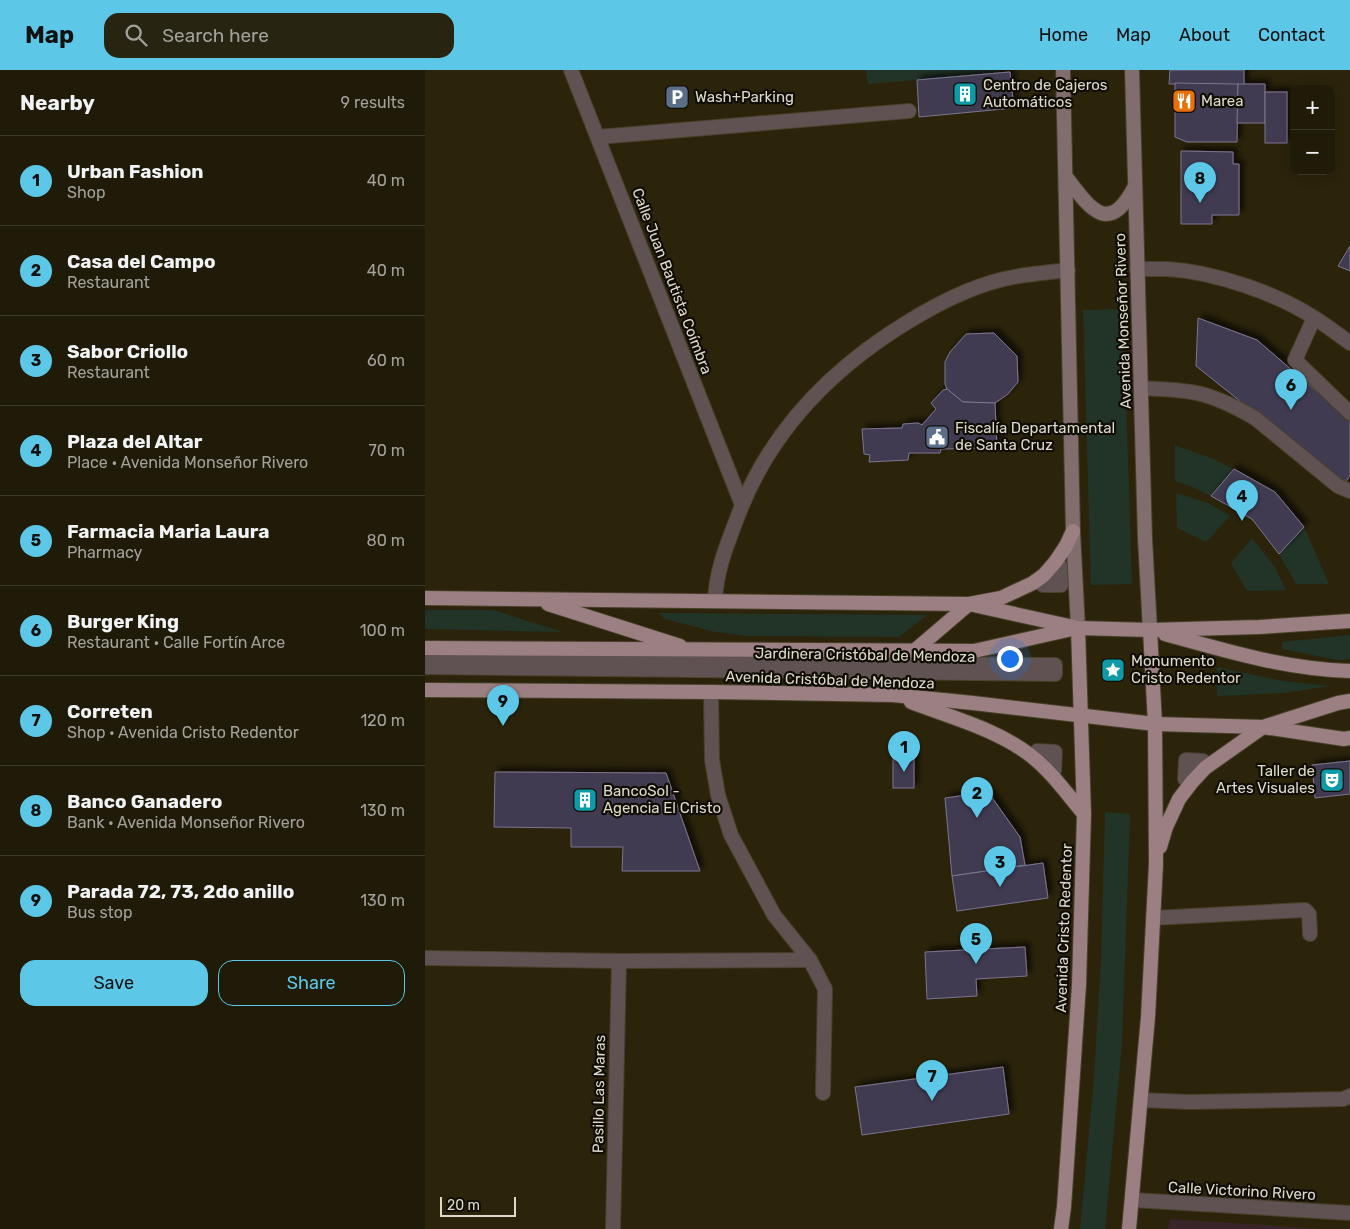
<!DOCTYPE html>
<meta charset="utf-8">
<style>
:root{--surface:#201b08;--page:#282412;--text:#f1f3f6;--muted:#a2a19c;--line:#3d3929;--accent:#5cc7e7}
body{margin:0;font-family:Rubik,sans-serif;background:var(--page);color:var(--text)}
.controls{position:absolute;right:15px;top:15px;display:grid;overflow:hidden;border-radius:10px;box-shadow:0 2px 12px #0003}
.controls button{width:45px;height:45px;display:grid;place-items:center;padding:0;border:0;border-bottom:1px solid var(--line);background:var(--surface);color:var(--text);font:25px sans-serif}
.scale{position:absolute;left:15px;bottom:12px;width:76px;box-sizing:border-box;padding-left:5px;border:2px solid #dedacb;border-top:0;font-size:14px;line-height:18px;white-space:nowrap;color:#dedacb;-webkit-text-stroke:4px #100d04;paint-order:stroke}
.you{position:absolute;left:584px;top:588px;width:18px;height:18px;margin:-12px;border:4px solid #fff;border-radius:50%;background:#1a73e8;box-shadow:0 0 0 8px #1a73e833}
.badge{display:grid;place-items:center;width:32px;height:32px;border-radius:50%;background:var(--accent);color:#111;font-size:16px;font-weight:700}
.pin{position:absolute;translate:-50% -41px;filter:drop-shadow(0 1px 2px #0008)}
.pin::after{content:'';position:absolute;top:26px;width:18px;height:15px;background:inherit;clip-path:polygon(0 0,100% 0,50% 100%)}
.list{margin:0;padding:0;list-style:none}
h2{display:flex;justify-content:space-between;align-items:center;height:65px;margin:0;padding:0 20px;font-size:21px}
h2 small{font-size:16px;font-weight:400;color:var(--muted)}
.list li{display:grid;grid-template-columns:32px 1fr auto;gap:15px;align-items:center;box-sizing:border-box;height:90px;padding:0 20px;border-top:1px solid var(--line)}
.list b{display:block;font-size:19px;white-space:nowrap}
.list p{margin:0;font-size:16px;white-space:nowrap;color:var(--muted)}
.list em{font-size:16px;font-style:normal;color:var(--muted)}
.actions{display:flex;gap:10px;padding:15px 20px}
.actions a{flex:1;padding:11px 0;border:1px solid var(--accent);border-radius:15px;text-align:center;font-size:18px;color:var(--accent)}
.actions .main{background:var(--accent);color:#111}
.icon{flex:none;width:28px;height:28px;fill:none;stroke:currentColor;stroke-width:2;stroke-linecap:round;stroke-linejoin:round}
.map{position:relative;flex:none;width:925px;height:1159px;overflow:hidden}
header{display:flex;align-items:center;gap:30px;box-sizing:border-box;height:70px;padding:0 25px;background:var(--accent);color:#111}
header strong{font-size:24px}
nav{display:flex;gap:28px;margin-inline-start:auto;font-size:18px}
.search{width:350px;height:45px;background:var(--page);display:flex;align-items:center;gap:12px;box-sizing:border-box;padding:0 18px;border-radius:15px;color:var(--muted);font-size:19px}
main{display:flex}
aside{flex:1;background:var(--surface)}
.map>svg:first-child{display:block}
.education{fill:#392529}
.green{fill:#223428}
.building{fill:#413a51;stroke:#7c758f;filter:url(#shadow)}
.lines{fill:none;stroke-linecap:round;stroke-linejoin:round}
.service-casing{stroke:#48412a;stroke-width:16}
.pedestrian-casing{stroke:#48412a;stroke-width:16}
.minor-casing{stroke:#48412a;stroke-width:16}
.secondary-casing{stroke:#48412a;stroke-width:16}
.primary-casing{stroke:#48412a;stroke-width:16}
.service{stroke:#605253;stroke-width:14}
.pedestrian{stroke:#605253;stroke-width:14}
.minor{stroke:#605253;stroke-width:14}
.secondary{stroke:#816c6e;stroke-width:14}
.primary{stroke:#9b7f82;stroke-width:14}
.labels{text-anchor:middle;stroke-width:4.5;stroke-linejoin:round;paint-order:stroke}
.poi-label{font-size:15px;fill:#dedacb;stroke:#100d04;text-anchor:start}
.street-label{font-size:15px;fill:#dedacb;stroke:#100d04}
</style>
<header>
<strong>Map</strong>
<div class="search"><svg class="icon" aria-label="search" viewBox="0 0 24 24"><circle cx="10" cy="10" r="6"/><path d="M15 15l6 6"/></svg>Search here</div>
<nav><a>Home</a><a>Map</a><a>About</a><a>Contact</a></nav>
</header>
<main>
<aside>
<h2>Nearby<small>9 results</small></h2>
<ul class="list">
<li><span class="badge">1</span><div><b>Urban Fashion</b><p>Shop</p></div><em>40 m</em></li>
<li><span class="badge">2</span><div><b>Casa del Campo</b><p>Restaurant</p></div><em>40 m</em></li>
<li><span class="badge">3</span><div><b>Sabor Criollo</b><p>Restaurant</p></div><em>60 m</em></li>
<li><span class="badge">4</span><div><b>Plaza del Altar</b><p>Place · Avenida Monseñor Rivero</p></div><em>70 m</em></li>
<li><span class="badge">5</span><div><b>Farmacia Maria Laura</b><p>Pharmacy</p></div><em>80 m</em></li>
<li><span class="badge">6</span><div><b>Burger King</b><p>Restaurant · Calle Fortín Arce</p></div><em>100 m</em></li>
<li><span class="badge">7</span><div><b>Correten</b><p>Shop · Avenida Cristo Redentor</p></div><em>120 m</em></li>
<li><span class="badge">8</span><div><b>Banco Ganadero</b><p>Bank · Avenida Monseñor Rivero</p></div><em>130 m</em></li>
<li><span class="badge">9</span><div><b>Parada 72, 73, 2do anillo</b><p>Bus stop</p></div><em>130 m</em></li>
</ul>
<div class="actions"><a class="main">Save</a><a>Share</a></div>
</aside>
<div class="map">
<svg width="925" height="1159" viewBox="0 0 925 1159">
<defs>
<filter id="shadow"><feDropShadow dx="4.5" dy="-4.5" stdDeviation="2.5" flood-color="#0009"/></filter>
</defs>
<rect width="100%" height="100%" fill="#2b240b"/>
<polygon class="education" points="745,1149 899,1159 743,1159"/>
<g class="green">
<polygon points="441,0 574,0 574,3 443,14"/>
<polygon points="698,239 707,514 666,515 658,240"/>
<polygon points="750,375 786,388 809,399 786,426 770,418 750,411"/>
<polygon points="751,423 783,433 805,446 781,472 752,458"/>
<polygon points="879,457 904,514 871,514 854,484"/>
<polygon points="827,468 849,496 861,520 822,521 806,493"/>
<polygon points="0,540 68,540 138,562 0,559"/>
<polygon points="234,543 502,545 474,567 323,566 290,562 240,549"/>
<polygon points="925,565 925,589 913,590 857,579 857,572"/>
<polygon points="792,597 858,611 905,616 859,623 792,626"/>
<polygon points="680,742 705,744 697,973 680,1159 655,1159 669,1009 676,890"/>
</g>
<g class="building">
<polygon points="745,0 819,0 819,15 744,14"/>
<polygon points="585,2 589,38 494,47 492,10"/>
<polygon points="750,13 813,14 812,72 762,72 750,67"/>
<polygon points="813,14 840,14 840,53 812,53"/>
<rect x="840" y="22" width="22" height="51"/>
<polygon points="756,81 808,82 808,94 814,94 814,145 787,145 787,154 756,154"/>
<polygon points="925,176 925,201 913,196"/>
<polygon points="773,248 832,270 925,350 925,406 919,414 771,296"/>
<polygon points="569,263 592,286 593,312 583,324 570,333 538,332 522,319 520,314 520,292 525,282 541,264"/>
<polygon points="522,319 538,332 570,333 572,378 516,379 515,383 484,383 483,390 444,392 445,385 439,384 437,359 477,358 478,354 493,353 497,355 511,339 506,333 518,320"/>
<polygon points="809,399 850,422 879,457 854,484 827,449 786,426"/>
<rect x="468" y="687" width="21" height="31"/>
<polygon points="925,691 925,724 890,728 887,695"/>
<polygon points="70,702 241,703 275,801 197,801 198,777 146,777 146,758 69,757"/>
<polygon points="563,722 595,767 600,795 527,806 520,728"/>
<polygon points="618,793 623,828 532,841 527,806"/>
<polygon points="600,877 602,906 551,909 552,926 502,929 500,882"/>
<polygon points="578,997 584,1044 437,1065 430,1017"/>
</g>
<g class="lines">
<g class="service-casing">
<g id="service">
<polyline points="173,67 484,41"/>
<polyline points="889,248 870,290 925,343"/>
<path d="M716,318c16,1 34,1 50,4 22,3 45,15 64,26l83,68 12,5"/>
<polyline points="728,848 880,840 884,844 885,864"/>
<polyline points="716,1030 764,1032 918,1029 925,1026"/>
</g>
</g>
<g class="pedestrian-casing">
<g id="pedestrian">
<polygon points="635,496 636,515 618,515"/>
<polyline points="0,588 624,595 630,595 630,604 0,597"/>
<polygon points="612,681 630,682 629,701"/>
<polygon points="761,690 778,691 760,709"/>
</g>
</g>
<g class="minor-casing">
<g id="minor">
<polyline points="146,0 317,435"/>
<path d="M712,199c11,0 21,0 31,0 46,3 109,24 148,50 11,7 23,16 34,24"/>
<path d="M290,531c1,-29 11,-54 21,-80 32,-89 95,-153 175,-201 28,-17 58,-32 89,-40 22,-6 45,-7 68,-10"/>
<polyline points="286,622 287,690 293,725 306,765 349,845 385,890 400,919 398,1023"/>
<polyline points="0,888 194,891 385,890"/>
<polyline points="708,1130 925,1143"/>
<polyline points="188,1159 194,891"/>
</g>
</g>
<g class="secondary-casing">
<g id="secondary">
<polyline points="638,0 648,461 653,558"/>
<polyline points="707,0 720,469 725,560"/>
<path d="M641,107c23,30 42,60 68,11"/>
</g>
</g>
<g class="primary-casing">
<g id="primary">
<polyline points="0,528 544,534 653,558 725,560 834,557 925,551"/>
<polyline points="123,534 255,576"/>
<path d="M740,564c61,17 121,35 185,37"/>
<polyline points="0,578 549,581 647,559"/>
<polyline points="489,581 544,534 576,528 608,513 619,505 631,491 641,476 648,461"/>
<polyline points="0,620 286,622 468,625 548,633 730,654 838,657 919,669 925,668"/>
<path d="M486,632c39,15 85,27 119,53 21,16 37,39 54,59"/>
<polyline points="735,777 741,757 754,729 767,712 780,698 838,657 913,633 925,631"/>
<polyline points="636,1159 639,1137 654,915 659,744 653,558"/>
<polyline points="704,1159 723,947 731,794 730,654 725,560"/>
</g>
</g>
<use href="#service" class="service"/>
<use href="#pedestrian" class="pedestrian"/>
<use href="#minor" class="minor"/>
<use href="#secondary" class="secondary"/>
<use href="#primary" class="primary"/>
</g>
<defs>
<g id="building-square" transform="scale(1.25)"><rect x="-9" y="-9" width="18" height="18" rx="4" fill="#0f9aa8" stroke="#100d04"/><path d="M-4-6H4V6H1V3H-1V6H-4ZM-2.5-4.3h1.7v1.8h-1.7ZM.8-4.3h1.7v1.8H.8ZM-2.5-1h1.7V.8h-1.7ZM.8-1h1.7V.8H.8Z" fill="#fff"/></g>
<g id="parking-square" transform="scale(1.25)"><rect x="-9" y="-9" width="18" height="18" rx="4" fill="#5c6f8a" stroke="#100d04"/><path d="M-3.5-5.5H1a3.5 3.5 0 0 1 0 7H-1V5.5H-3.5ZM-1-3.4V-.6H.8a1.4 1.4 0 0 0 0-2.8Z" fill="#fff"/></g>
<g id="restaurant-square" transform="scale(1.25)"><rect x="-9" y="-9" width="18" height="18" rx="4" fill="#e8710a" stroke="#100d04"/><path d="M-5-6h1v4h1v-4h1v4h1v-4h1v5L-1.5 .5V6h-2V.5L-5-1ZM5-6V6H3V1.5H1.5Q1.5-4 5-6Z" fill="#fff"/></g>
<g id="civic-square" transform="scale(1.25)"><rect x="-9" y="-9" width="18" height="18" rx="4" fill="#5c6f8a" stroke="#100d04"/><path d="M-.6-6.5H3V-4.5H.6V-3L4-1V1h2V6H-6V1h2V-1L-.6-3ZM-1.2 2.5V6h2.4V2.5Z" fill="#fff"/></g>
<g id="sight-square" transform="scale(1.25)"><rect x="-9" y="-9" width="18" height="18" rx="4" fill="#0f9aa8" stroke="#100d04"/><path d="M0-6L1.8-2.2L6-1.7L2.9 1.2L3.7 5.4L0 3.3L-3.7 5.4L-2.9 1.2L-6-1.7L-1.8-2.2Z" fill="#fff"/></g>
<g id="theatre-square" transform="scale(1.25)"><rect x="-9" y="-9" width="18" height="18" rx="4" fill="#0f9aa8" stroke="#100d04"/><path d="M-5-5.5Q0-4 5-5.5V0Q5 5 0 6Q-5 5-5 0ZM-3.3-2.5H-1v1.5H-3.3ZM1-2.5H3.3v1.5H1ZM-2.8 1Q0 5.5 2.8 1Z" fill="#fff"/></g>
</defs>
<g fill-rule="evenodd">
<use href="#building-square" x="540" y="24"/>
<use href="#parking-square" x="252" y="27"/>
<use href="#restaurant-square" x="759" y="31"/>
<use href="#civic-square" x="512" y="367"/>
<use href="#sight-square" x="688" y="600"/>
<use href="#theatre-square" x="907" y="710"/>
<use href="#building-square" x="160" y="730"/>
</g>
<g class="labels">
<g class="poi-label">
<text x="558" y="20">Centro de Cajeros<tspan x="558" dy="17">Automáticos</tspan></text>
<text x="270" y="32">Wash+Parking</text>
<text x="776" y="36">Marea</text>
<text x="530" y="363">Fiscalía Departamental<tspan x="530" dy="17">de Santa Cruz</tspan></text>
<text x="706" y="596">Monumento<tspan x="706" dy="17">Cristo Redentor</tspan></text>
<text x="890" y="706" text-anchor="end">Taller de<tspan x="890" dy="17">Artes Visuales</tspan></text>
<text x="178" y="726">BancoSol -<tspan x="178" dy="17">Agencia El Cristo</tspan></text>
</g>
<g class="street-label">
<text transform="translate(247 211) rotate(69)" y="5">Calle Juan Bautista Coímbra</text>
<text transform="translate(698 251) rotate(-92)" y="5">Avenida Monseñor Rivero</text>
<text transform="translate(440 585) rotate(1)" y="5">Jardinera Cristóbal de Mendoza</text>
<text transform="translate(405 610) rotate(2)" y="5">Avenida Cristóbal de Mendoza</text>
<text transform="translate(639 858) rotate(-88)" y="5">Avenida Cristo Redentor</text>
<text transform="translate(174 1024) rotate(-89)" y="5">Pasillo Las Maras</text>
<text transform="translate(817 1121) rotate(3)" y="5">Calle Victorino Rivero</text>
</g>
</g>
</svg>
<div class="controls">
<button>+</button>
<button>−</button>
</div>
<div class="scale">20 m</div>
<div class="you"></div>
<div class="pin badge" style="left:479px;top:702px">1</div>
<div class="pin badge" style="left:552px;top:748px">2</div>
<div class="pin badge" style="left:575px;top:817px">3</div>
<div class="pin badge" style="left:817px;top:451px">4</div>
<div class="pin badge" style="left:551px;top:894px">5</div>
<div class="pin badge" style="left:866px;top:340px">6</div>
<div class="pin badge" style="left:507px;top:1031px">7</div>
<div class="pin badge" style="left:775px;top:133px">8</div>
<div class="pin badge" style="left:78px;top:656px">9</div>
</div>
</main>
